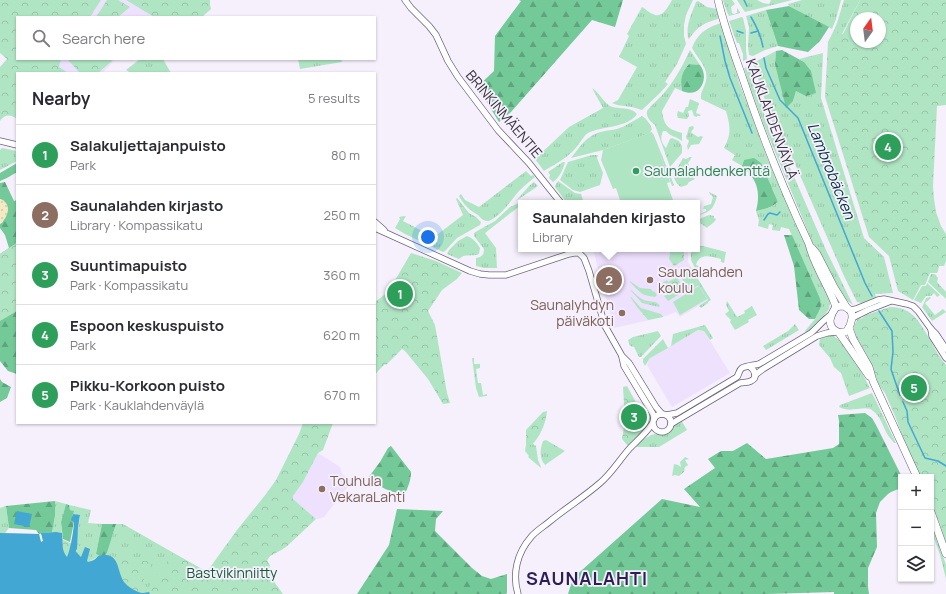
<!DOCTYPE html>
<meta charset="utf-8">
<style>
:root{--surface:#fff;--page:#f2f2f3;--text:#2b2b33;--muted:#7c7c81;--line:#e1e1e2;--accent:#7c3aed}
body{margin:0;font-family:Manrope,sans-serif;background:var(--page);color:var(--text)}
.controls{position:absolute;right:12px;bottom:12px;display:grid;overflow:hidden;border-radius:0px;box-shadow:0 1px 3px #0004}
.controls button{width:36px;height:36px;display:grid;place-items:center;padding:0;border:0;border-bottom:1px solid var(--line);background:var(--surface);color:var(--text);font:20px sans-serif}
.compass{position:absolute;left:850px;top:12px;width:36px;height:36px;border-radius:50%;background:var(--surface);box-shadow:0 1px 3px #0004;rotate:14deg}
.you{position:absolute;left:428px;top:237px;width:14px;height:14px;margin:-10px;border:3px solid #fff;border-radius:50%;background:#1a73e8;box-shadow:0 0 0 6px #1a73e833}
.badge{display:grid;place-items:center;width:26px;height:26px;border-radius:50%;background:var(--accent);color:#fff;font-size:13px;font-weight:700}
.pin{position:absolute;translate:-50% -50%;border:2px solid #fff;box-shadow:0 1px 4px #0006}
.popup{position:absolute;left:518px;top:200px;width:182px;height:52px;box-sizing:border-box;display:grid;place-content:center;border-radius:0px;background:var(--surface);filter:drop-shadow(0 1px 3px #0005);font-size:13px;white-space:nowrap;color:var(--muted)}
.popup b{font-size:15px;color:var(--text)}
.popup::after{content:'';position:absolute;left:50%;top:100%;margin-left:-8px;border:8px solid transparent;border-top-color:var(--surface)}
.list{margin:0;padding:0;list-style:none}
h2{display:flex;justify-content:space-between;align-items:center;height:52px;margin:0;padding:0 16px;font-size:17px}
h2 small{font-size:13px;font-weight:400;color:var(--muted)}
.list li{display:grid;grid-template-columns:26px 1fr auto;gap:12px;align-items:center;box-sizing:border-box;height:60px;padding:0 16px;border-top:1px solid var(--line)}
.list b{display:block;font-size:15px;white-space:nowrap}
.list p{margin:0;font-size:13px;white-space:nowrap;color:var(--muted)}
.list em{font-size:13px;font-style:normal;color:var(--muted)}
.icon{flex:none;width:22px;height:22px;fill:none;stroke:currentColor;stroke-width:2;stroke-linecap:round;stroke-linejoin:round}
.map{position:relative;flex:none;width:946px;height:594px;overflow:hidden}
.search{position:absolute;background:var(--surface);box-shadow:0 1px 3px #0004;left:16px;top:16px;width:360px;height:44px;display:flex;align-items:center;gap:10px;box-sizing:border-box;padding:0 14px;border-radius:0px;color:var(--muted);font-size:15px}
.panel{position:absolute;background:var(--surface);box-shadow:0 1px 3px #0004;left:16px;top:72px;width:360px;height:352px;border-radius:0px}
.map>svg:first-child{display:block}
.built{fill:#eee1fe}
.grass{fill:url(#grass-tufts)}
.forest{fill:url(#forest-firs)}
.sand{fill:url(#sand-dots)}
.park{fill:url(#park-crowns);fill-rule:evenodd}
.pitch{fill:#b0e5c4}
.water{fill:#42a7d2}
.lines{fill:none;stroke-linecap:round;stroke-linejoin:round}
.stream{stroke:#42a7d2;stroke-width:1.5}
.tertiary-casing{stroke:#6e637c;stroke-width:7}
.primary-casing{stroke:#6e637c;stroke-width:8}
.tertiary{stroke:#fff;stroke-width:5.5}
.primary{stroke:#fff;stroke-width:7}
.leisure-dot{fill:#2e9e5b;stroke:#f5f0fc;stroke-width:1.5}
.education-dot{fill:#8d6e63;stroke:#f5f0fc;stroke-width:1.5}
.labels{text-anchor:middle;stroke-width:3.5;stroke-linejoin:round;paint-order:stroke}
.street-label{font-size:14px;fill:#37323d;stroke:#f5f0fc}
.leisure-label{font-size:14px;fill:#27864d;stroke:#f5f0fc;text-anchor:start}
.education-label{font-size:14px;fill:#785e54;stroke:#f5f0fc;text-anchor:start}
.park-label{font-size:14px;fill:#185939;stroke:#f5f0fc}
.water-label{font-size:15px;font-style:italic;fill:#013042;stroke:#f5f0fc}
.district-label{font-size:18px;font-weight:bold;letter-spacing:1px;fill:#2d1e58;stroke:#f5f0fc}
</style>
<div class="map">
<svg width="946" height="594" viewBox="0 0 946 594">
<defs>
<pattern id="grass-tufts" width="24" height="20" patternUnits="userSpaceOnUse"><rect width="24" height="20" fill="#b0e5c4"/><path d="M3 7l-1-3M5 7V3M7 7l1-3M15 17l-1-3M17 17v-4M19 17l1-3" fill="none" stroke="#98c5a9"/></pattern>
<pattern id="forest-firs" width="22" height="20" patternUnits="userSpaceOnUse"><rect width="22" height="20" fill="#73c998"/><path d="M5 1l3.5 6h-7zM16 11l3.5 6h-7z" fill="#5fa47d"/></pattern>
<pattern id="sand-dots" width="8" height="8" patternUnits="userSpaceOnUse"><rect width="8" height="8" fill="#f3e9c3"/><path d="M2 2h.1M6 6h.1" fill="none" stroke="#d1c8a8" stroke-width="1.8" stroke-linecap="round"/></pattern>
<pattern id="park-crowns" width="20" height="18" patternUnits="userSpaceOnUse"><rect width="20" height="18" fill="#b0e5c4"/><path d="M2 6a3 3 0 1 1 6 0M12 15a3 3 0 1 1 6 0" fill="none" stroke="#98c5a9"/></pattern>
</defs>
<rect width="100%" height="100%" fill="#f5f0fc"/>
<g class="built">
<polygon points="101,0 126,0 154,17 90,17"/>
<polygon points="61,59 116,59 102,73 68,73 58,67"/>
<polygon points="593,249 688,249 688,262 710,299 680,317 676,312 663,317 614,328"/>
<polygon points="698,330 704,331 730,373 672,407 647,365 650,358"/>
<polygon points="318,453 340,467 342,474 352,481 324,517 318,519 316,519 293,499 293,496 303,482"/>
</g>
<g class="grass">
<path d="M672,0h21l-7,15 -2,10v11l2,8 -9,20 -12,18 3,2 -8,9 -18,17 -10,-3 -15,-2 -5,-2 6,-3 19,-33 -18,-10 10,-21 -2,-2 15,-27c4,2 7,6 11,7 9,5 15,-7 19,-14z"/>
<polygon points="723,0 732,0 735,4 731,7 732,13 734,14 737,13 737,8 740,12 740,13 729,16 727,12"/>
<polygon points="737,0 757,0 763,3 769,4 771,0 792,0 745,12"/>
<polygon points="802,0 841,0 836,19 832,29 789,6 788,4"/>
<polygon points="844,0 860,0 842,34 834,30 837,23"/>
<path d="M698,1l9,6 10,2 1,7v3c-14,4 -20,7 -29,20l-1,-1c-2,-14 3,-23 8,-36z"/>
<polygon points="766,10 778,46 765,50 753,56 749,55 748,46 749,27 746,16"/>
<polygon points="742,17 743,18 746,31 746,51 747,59 746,60 743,61 743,54 739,43 737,43 729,21"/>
<path d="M721,23l18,59 30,80 44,99 7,19 10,19v5l-1,5 -6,8 -4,6 -12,10 -2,-2 -1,1 11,-13 5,-9 -1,-14 -30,-67 -8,-2 -1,4 -8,-1 1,-5 -4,-1 -1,5 -10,-3 1,-6 -3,-9c8,-2 16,-3 22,-9l-5,-12 -29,-30 -2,6 -10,-6 3,-5 -11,-7c8,-15 6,-22 2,-37l-25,-12c-1,-7 4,-12 5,-19 3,-12 -9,-22 -14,-32 5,-14 15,-21 29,-25z"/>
<path d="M690,50l10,15 -11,-1c-8,9 -9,15 -7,27l-7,-3 -13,23c2,15 6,18 20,22v8c-6,-5 -11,-4 -16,-10h-3c-3,6 -2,12 3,17l4,-9 2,-1 7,3 3,5v7l-12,14 -15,-42c-5,-4 -9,-8 -8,-14 5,-7 12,-12 17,-18 11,-13 19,-28 26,-43z"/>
<polygon points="776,51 775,64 793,101 804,62 799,59 823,53 821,98 864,238 884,257 893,293 875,294 876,297 862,303 857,302 844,276 792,157 774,128 753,63"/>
<polygon points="140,59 163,59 171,73 131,73 126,70"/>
<polygon points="298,59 341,59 342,62 300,69"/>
<polygon points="749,66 769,129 781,147 826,250 853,305 846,300 839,290 814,246 763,123 749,84 744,68"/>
<path d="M592,88c7,4 11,14 18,18 9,4 21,0 27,8 -9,14 -35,12 -49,19 -3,1 -11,15 -16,19 -8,8 -19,13 -28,19l-9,-12 34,-32 34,-19z"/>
<polygon points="690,99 699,103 696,113 701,115 700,116 697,116 697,117 694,116 692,110 688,111 689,116 687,119 678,118 677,115 678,111 683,113 686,107 688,107"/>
<path d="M642,116c5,3 8,8 10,13l-2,4 -47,17 -32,8c5,-6 12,-17 19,-21 8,-6 17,-6 27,-8 9,-3 16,-8 25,-13z"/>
<polygon points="693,126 694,128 691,132 692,133 698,137 701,136 703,137 699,144 691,145 688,150 687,146 689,141 686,138 689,127"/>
<polygon points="653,133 674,185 673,186 672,186 652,134"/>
<polygon points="2,148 17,151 17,161 0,170 0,150"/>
<polygon points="592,155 598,155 597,158 603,173 600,185 580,192 573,190 560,180 568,162"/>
<path d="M690,157h2l-4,6 1,2 -2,4 4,3 -1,3 5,4 -6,3 -2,3 -6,2c-4,-3 -8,-8 -7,-13l9,-16 3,1z"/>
<path d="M563,162h2c-2,8 -6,16 -12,20l-4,-4 1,-3 -2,-3z"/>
<path d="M526,171l5,5 2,-1 2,2c-5,4 -10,8 -15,13 -10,11 -17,24 -31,31 -6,0 -7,-2 -11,-6 -9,-5 -14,-10 -19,-19l2,-2 4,6 14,7z"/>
<polygon points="558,181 575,193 581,194 584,203 567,203 555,187 556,184"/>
<polygon points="534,182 538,186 516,201 529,186"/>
<path d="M709,192l8,4c-3,12 -6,16 -18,19l1,-1 6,-3v-2h-3l1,-3 7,-2 2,-7 -4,-4z"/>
<polygon points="457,198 469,213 476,217 481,222 480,225 457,238 445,251 443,252 405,234 395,228 400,219 399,217 406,216 403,221 434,237 463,215 456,199"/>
<path d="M523,201l1,2h-3v2l-36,28 11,15 1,20h-13l-8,-2v-8c6,-1 8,-3 8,-9l-10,-13v-3l5,-3 16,-9 15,-14z"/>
<path d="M709,215l5,1v2l2,1c-2,5 -7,6 -9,9l-8,-6h-2v-2z"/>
<path d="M467,236c6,2 10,7 13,12l-1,6c-7,3 -14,-1 -20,5l-12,-5 2,-4 9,-9z"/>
<path d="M697,238l3,8h3l23,6 -2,11 -3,-1v-3c-10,-2 -21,-7 -25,6l3,1 -1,1 -3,1 -4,-8v-11h6z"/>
<polygon points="689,267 691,268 711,300 708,302 708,303 701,308 699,306 708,300 689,270"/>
<polygon points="931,274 935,274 938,278 937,282 946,292 946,299 928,282"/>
<path d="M630,281l10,7 11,1 1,2 3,1 2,3 -2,2c-15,-2 -15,-5 -25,-15z"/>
<polygon points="927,283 940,295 937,297 934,293 931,296 926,296 921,303 914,300 922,286 926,286"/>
<path d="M631,290c4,3 7,7 11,9 6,4 14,0 18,7l-1,1 -17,-4 -11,-12z"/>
<polygon points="630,297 631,297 641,308 661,314 663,317 648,320 637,307"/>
<polygon points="930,297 931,298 925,303 935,315 943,309 946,312 932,321 922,307 924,303 926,298"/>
<polygon points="727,301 737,317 745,313 744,311 752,306 757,315 748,320 749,322 735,330 730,322 731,320 725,314 729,311 726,305"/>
<polygon points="795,324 799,330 766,350 763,346 788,331"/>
<polygon points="705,325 713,338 710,340 704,331 698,330 671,346 673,334"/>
<polygon points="658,331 661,336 641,357 639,357 634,347 630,346 628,340 633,337"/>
<path d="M832,335c19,11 28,35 38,53l-21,8 -8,-23 -7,-6 -4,-9 -11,-13 1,-7 7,-2z"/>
<polygon points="663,339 668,348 650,358 645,366 643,362 643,359"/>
<polygon points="472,358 474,358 474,364 480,364 480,368 476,369 478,383 481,383 483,395 487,394 487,396 479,397 476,388"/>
<path d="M872,393l3,6 21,44h-2c-3,-4 -7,-8 -9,-13 -3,-7 -6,-15 -12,-19 -7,-7 -22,3 -34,-4l1,-2z"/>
<polygon points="681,420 687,430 659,447 637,447 636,446 644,439 651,435 655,434 665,435 668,434 676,424"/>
<path d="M546,440l19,11 -20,14c-6,-7 -5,-16 -2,-24z"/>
<polygon points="533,444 536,446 538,460 541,467 541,468 528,457 529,456 525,451 526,445 532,445"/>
<polygon points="55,501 66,504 61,522 62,533 52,532 55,516"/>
<polygon points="288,501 283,549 270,556 267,560 270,566 150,594 149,592 146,591 111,556 105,555 107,553 116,524 123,524 207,572 227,544"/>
<path d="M69,505l22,5 -3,13 14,1 -6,30 4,2c-4,1 -7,4 -12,6 -13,-10 -13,-18 -10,-34 0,-4 2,-8 2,-12l-7,-2v-3l-3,-1z"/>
<polygon points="6,506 9,528 5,533 0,533 0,508"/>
<polygon points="931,521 946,565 946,579 940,555 931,530"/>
</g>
<g class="forest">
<polygon points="519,0 623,0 615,27 592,20 511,112 499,122 483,96 476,88 494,71 495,36 521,1"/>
<polygon points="789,6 829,27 820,41 808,52 778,46 766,10"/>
<polygon points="782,50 804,62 811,71 816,93 806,96 796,91 793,101 786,108 775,64 776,51"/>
<path d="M689,64l11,1c2,3 4,7 4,12 -1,13 -10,19 -22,14 -2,-12 -1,-18 7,-27z"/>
<path d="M754,158l7,5 17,39c-7,6 -14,7 -22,9 5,-20 1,-32 -14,-45l2,-6z"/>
<polygon points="17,163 17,172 7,178 0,181 0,173"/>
<polygon points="5,182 14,201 17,200 17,243 15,244 17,246 17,374 8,371 0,361 0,254 9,248 5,235 0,228 0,224 3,222 4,201 0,199 0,183"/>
<path d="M784,235h8l27,61c4,11 1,13 -4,23h-6l-10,-9 -5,-44z"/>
<polygon points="0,379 2,382 11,387 7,398 0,402"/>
<polygon points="865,413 872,418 876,425 902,477 901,477 901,488 891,492 888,494 880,502 876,513 877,547 868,568 868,587 869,594 834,594 834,592 767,594 568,594 573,578 662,499 700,507 684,489 715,468 708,459 721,451 733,451 747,443 766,459 833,448 839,444 839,421 838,415"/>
<path d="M391,446l20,26c0,8 -3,15 -6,22 -16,-1 -24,-7 -37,-16l12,-16 8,-14z"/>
<polygon points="55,501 55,516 52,532 39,534 36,530 9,528 6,506"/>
<polygon points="66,504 69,505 70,510 74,511 72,517 74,522 70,542 63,539 61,522"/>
<polygon points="397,509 443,511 436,519 435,531 472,568 482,576 491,579 507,574 507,593 506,594 357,594 389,545"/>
<polygon points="102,524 116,524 107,553 105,555 100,556 96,554"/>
</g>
<path class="sand" d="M0,199c13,4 8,19 0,25z"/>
<g class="park">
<path d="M0,0h101l-11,17h-73v42h44l-2,8 9,6h-51v46c-6,-5 -12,-5 -17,2v-54l7,-8 -7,-6z"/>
<polygon points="107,0 118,0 130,7 118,17 96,17"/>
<polygon points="126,0 210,0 210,5 211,9 202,17 154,17"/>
<path d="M860,0h86v105l-9,1 -4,80 1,13 2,13 5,14 5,8v27l-2,5h-5l-1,5 -1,2h-7l-5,12h-4l-8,15 -15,-9 -9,-35 -20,-19 -44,-140 3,-55 6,-12 9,4zM856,18h24v24h-24z"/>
<polygon points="69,59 111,59 112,61 98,73 80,73 68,60"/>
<polygon points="15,244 17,246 17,311 0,321 0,254"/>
<polygon points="671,249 684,249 684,260 674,266 669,259"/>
<polygon points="411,253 436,261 462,273 457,279 442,290 428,311 435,325 447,393 450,403 443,404 428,379 405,351 402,349 386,365 385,364 375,374 375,302 392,289 394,282"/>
<polygon points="677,277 685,291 668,301 664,296 668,294 662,283 667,280 668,282"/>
<path d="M890,307c24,0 30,17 41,34 4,9 9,17 15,24v178l-7,-21 -8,-19v-26h-11l-19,-45 -6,-16 -10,-23 -6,-8 -10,-26 -13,-23 -2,-6v-4l3,-6 3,-3 1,2 5,-4z"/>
<path d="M627,386l17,31 6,-3c1,4 1,7 -2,11l-20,21 -6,-7 3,-18 -2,-34z"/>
<path d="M547,411c-1,13 -7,25 -15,34h-6v-15l17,-18z"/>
<path d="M303,423h30l-10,27 -5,3 -15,29 -10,14v3l23,20 -30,28 -16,9 -3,4 8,23 8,11h-133l-1,-2 -3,2h-146v-61l39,1 2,8 2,-1 -2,-8 15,-1 6,1 1,7 19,7h9l-2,10 1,4 5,-2 2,-2 5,-2 15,2h7l13,4h13c0,1 1,2 1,3 1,2 -9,18 -10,22l7,2 25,-35 34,19 30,-42 29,-36 10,-14 23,-46z"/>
<polygon points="685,457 689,459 685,460 688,465 687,466 685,467 684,472 679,476 675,475 672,476 674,464 678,465 681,467 680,462"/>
</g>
<g class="pitch">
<polygon points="652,132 670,182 667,183 674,203 621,203 616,188 613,189 601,160 603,150"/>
<polygon points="689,270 699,285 689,291 680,275"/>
<polygon points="699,286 707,299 680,315 673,302"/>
</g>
<g class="water">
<polygon points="17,511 32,514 29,527 14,524"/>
<path d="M73,514l7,1 -2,12 -1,22 -1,1v2l5,5 4,-10 5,2 -3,12 1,1c2,-1 5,-1 6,-2 3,-2 4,-5 8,-5 18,-2 15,17 22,27 3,4 13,11 19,11 2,0 4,-1 6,-1l1,2h-150v-61l39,1 2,8 2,-1 -2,-8 15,-1 6,1c1,9 -1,17 5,24 3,-5 7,-28 7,-35l-3,-2z"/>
</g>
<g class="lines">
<g class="stream">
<polyline points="744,0 747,6"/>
<path d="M751,17c6,10 10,19 12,30"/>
<polyline points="737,31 743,33"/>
<polyline points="751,33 758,31"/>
<polyline points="720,36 725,61 730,78 752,133"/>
<polyline points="764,58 766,68 780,100 798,118 865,283 872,296"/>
<polyline points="764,220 768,214 770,213 777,215 780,212"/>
<polyline points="879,311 892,331 893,352 891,369 895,381 900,395"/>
<polyline points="903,402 907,411 908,422 925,458 938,461 946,466"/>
</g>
<g class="tertiary-casing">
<g id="tertiary">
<polyline points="405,0 411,8 429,26 436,35 448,61 458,77 498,130 529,163 561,203"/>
<polyline points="0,141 17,145"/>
<polyline points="375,222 384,230"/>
<polyline points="375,228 470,271 480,274 489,275 506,275 569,254 574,253 579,253 584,258 589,271 605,326 622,356 629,363 656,407 662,414"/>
<polyline points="850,310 856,309 878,300 884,299 907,304 913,306 918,311 931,329 936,334 946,349"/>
<polyline points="852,318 868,310 891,301"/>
<polyline points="931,329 932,336 946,358"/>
<polyline points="622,357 624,366 653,414 654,419"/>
<polyline points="755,375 763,369 817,336 827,333 836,332"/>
<circle cx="662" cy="423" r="9"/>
<path d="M667,415l10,-2 60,-36c2,-3 2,-7 5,-9 3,-2 13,-3 17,-4l52,-31c7,-6 13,-14 21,-19"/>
<path d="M671,424l69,-41c3,-1 7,0 11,-2 7,-3 4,-11 -1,-14"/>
<path d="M518,594c-6,-20 -1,-41 13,-57 5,-6 12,-10 18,-15 17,-14 35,-25 51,-39 12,-10 20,-24 30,-35 8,-8 16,-15 22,-24"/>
</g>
</g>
<g class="primary-casing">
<g id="primary">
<path d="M718,0c6,26 15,51 24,76 19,57 41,113 67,168 5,22 20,42 27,63"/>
<polyline points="812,248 817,254 834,287 847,308"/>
<path d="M841,306c2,0 5,1 6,2 9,4 4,17 0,23 -8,4 -17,-1 -17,-11 1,-5 3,-9 6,-13z"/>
<polyline points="849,328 853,339 869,367 873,381 917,477"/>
<polyline points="839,333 869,376"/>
<polyline points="931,512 946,554"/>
</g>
</g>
<use href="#tertiary" class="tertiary"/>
<use href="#primary" class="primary"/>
</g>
<circle class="leisure-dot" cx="636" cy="171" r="4"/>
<g class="education-dot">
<circle cx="650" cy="280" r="4"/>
<circle cx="622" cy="313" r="4"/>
<circle cx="322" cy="489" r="4"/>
</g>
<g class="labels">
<g class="street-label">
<text transform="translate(504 114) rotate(50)" y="5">BRINKINMÄENTIE</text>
<text transform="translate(772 119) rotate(70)" y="5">KAUKLAHDENVÄYLÄ</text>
</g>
<g class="leisure-label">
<text x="644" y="176">Saunalahdenkenttä</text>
</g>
<g class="education-label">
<text x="658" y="277">Saunalahden<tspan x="658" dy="16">koulu</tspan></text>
<text x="614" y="310" text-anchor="end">Saunalyhdyn<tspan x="614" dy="16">päiväkoti</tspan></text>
<text x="330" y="486">Touhula<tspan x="330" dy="16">VekaraLahti</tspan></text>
</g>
<g class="park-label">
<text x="232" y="578">Bastvikinniitty</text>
</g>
<g class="water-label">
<text transform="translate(831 171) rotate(68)" y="5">Lambrobäcken</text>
</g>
<g class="district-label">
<text x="587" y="585">SAUNALAHTI</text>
</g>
</g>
</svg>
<div class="controls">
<button>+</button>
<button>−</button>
<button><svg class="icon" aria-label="layers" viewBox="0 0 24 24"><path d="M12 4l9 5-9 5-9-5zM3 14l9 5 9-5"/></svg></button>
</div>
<svg class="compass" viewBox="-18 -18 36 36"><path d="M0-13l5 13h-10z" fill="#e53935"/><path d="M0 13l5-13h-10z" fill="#7c7c81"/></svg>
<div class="you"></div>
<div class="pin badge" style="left:400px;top:294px;background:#2e9e5b">1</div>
<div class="pin badge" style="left:609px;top:280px;background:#8d6e63">2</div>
<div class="popup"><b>Saunalahden kirjasto</b>Library</div>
<div class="pin badge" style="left:634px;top:417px;background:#2e9e5b">3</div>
<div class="pin badge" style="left:888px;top:147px;background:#2e9e5b">4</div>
<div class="pin badge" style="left:914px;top:388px;background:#2e9e5b">5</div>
<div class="search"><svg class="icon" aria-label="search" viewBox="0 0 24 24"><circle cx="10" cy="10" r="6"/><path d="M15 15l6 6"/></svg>Search here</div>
<section class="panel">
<h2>Nearby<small>5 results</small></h2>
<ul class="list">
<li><span class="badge" style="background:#2e9e5b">1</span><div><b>Salakuljettajanpuisto</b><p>Park</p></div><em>80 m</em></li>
<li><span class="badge" style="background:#8d6e63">2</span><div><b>Saunalahden kirjasto</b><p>Library · Kompassikatu</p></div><em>250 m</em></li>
<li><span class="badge" style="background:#2e9e5b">3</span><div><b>Suuntimapuisto</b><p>Park · Kompassikatu</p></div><em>360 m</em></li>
<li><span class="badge" style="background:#2e9e5b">4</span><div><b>Espoon keskuspuisto</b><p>Park</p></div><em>620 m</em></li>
<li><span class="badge" style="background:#2e9e5b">5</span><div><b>Pikku-Korkoon puisto</b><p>Park · Kauklahdenväylä</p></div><em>670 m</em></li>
</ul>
</section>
</div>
